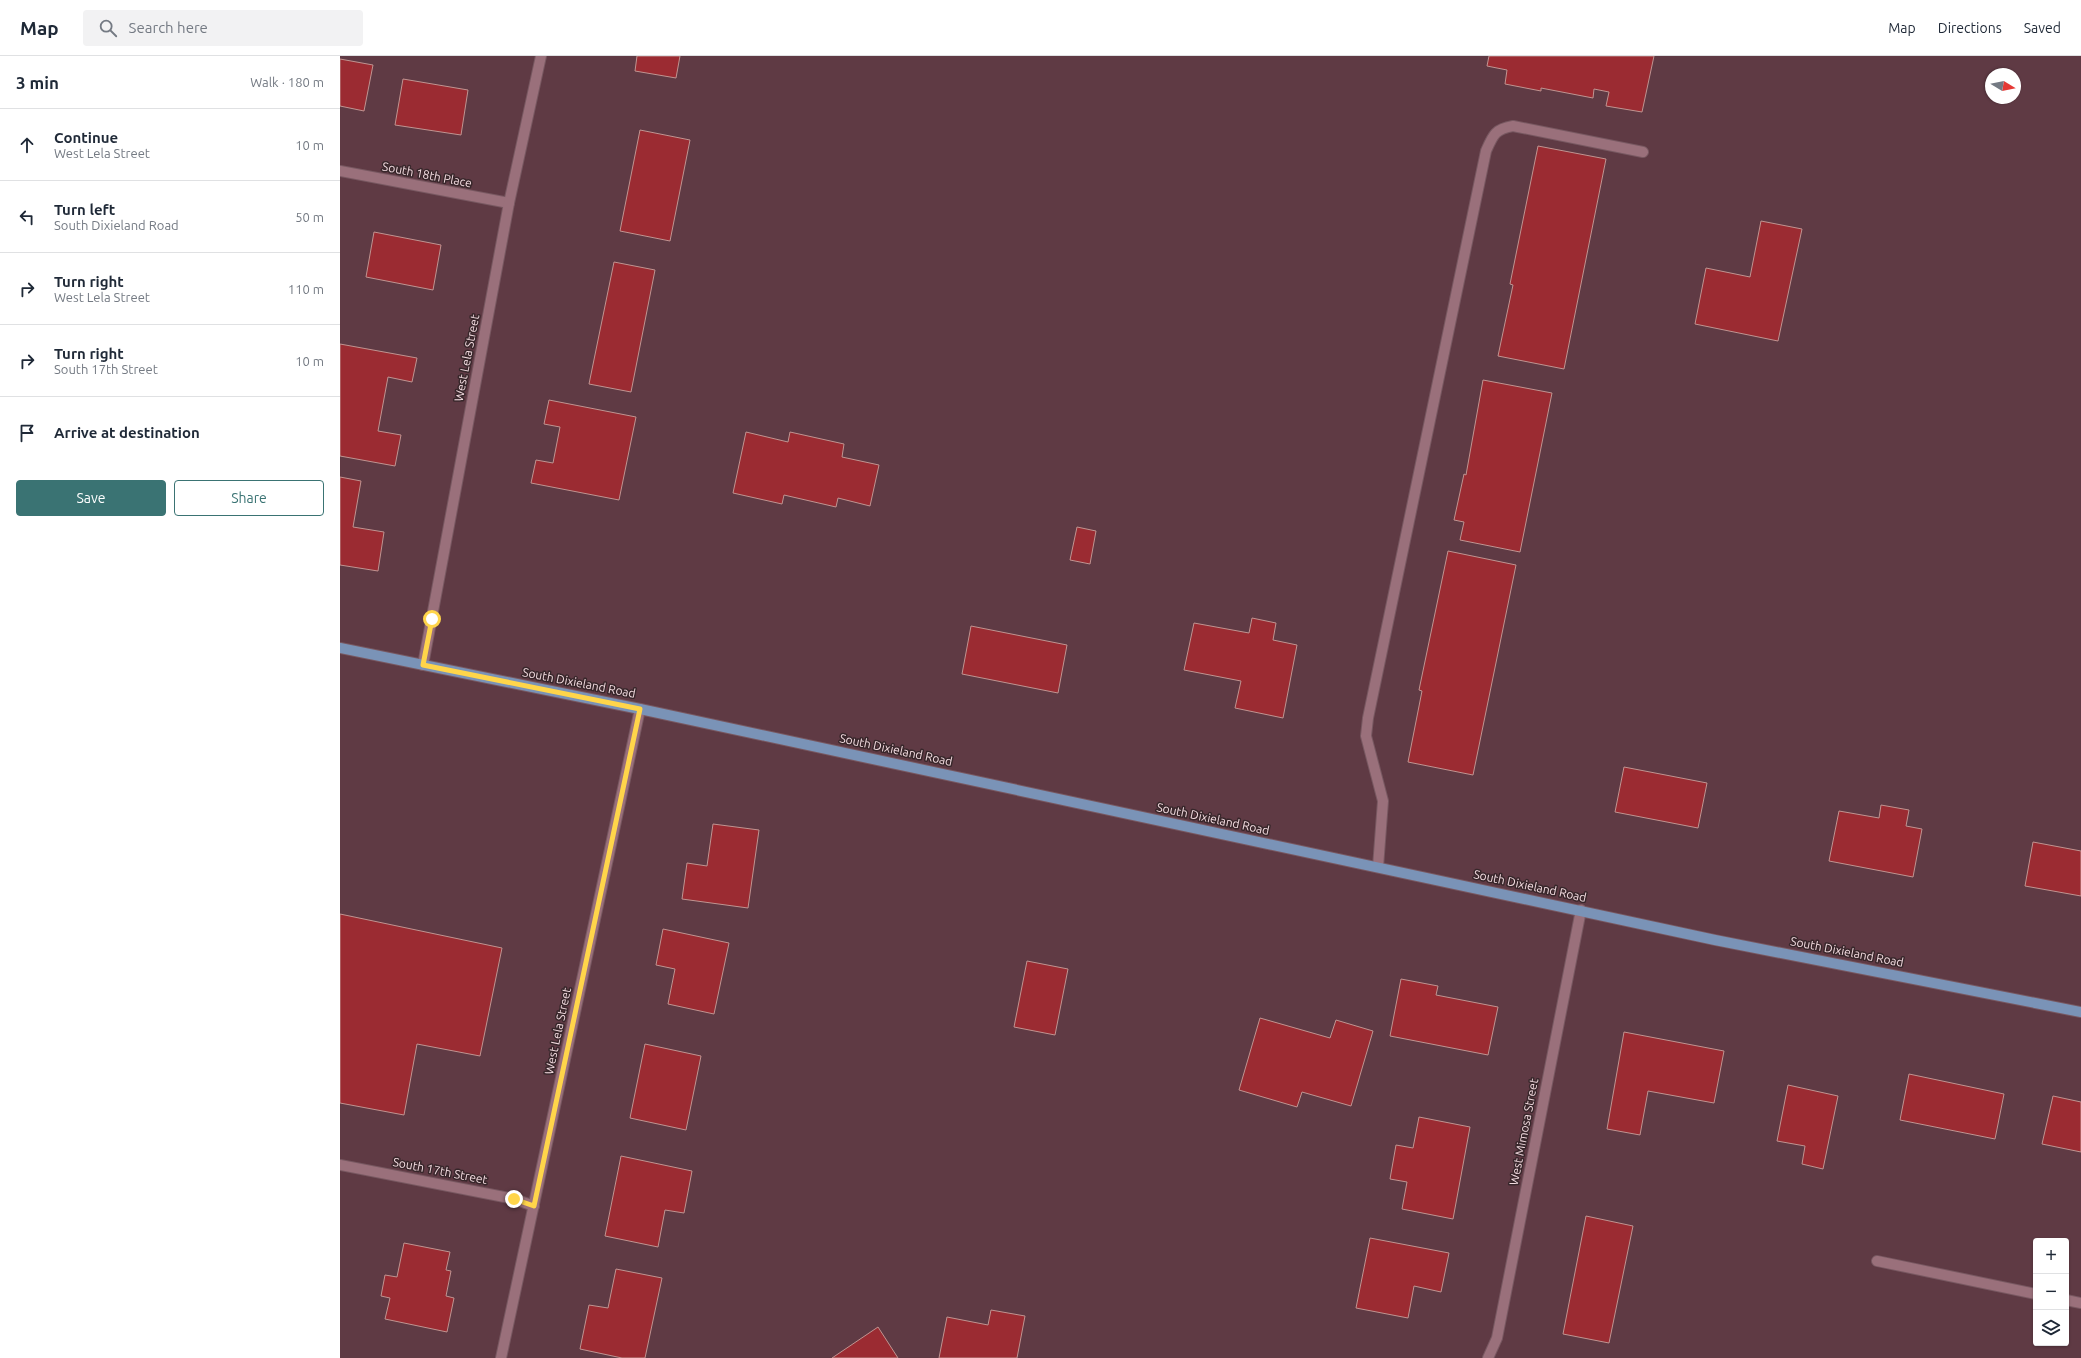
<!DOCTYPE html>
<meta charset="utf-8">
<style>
:root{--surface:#fff;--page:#f2f2f3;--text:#1f2937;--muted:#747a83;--line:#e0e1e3;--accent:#3a7373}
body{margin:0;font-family:Ubuntu,sans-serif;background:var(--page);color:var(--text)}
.controls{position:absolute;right:12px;bottom:12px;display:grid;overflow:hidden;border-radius:4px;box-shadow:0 1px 3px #0004}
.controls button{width:36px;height:36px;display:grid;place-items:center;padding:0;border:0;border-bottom:1px solid var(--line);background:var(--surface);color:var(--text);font:20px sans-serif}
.compass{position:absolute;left:1645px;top:12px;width:36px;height:36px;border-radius:50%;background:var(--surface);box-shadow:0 1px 3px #0004;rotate:100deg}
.stop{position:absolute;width:12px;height:12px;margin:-9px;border:3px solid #ffd54a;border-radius:50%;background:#fff}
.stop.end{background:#ffd54a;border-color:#fff;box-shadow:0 1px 4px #0008}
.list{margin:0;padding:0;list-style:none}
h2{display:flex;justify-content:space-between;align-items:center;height:52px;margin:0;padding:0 16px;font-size:17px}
h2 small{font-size:13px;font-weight:400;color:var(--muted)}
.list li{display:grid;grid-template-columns:26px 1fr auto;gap:12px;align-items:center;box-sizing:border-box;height:72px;padding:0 16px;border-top:1px solid var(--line)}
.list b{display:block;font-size:15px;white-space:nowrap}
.list p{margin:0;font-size:13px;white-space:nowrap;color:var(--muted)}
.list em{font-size:13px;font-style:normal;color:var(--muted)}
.actions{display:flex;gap:8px;padding:12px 16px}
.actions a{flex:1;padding:9px 0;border:1px solid var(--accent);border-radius:4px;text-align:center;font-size:14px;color:var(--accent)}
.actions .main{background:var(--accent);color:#fff}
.icon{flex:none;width:22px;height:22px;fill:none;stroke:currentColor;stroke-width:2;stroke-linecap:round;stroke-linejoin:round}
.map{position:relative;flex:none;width:1741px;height:1302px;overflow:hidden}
header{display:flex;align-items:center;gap:24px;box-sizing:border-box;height:56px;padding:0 20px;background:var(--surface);border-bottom:1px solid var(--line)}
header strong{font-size:19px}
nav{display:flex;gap:22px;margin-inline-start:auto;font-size:14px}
.search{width:280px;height:36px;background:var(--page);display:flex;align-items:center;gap:10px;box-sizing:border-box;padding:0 14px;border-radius:4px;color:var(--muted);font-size:15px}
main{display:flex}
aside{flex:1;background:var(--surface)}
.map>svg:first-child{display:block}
.building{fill:#9b2b32;stroke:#c09491}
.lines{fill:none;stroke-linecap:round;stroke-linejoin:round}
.minor-casing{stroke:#785861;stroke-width:12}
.major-casing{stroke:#785861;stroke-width:12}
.minor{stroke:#9a707b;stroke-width:10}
.major{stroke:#7a93b7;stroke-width:10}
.route{stroke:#ffd54a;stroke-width:5}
.labels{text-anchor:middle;stroke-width:3;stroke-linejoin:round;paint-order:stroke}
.street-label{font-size:12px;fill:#f4dce1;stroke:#38272b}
</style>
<header>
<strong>Map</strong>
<div class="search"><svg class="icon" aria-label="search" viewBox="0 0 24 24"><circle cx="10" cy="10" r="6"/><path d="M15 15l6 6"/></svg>Search here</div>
<nav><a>Map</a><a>Directions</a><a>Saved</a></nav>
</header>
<main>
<aside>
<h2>3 min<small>Walk · 180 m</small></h2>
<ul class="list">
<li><svg class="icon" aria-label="ahead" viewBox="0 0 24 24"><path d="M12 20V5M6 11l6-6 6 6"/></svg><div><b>Continue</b><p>West Lela Street</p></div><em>10 m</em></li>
<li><svg class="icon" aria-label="left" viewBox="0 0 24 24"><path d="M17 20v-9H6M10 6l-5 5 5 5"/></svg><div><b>Turn left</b><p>South Dixieland Road</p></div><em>50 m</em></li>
<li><svg class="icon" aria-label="right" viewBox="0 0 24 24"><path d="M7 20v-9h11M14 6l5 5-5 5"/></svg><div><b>Turn right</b><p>West Lela Street</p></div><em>110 m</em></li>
<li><svg class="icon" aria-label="right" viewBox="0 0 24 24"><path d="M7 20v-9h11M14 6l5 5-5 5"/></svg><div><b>Turn right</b><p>South 17th Street</p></div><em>10 m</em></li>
<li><svg class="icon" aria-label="arrive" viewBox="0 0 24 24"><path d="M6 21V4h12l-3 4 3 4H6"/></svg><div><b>Arrive at destination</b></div></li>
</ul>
<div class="actions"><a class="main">Save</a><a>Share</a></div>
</aside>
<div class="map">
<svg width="1741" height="1302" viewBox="0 0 1741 1302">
<rect width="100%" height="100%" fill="#5f3a44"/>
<g class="building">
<polygon points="297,0 340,0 336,22 295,15"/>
<polygon points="1149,0 1314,0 1302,56 1266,50 1269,36 1254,33 1253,42 1201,32 1201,35 1165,28 1167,14 1147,10"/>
<polygon points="0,3 33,9 24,55 0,50"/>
<polygon points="63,23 128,34 121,79 55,69"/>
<polygon points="300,74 350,84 330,185 280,175"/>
<polygon points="1198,90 1266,103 1224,313 1158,300 1173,229 1170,228"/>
<polygon points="1421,165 1462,173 1438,285 1355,268 1366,212 1410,221"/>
<polygon points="34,176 101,189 93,234 26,221"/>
<polygon points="274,206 315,214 291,336 249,328"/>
<polygon points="0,288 77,302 72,326 48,321 38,375 61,379 55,410 0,400"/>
<polygon points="1143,324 1212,337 1180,496 1120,484 1124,466 1114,464 1124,418 1126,419"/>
<polygon points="209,344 296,361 279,444 191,427 196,404 213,407 220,371 204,368"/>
<polygon points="406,376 448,386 450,376 504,388 502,401 539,409 530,450 498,442 496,451 444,439 442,448 393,437"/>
<polygon points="0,421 21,425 13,471 44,476 38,515 0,509"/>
<polygon points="737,471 756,475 750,508 730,504"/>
<polygon points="1108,495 1176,509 1133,719 1068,706 1082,635 1079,634"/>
<polygon points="912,562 936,567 933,584 957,589 943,662 895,652 901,625 844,614 854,567 909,577"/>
<polygon points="631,570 727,589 718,637 622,618"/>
<polygon points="1284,711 1367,727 1358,772 1275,756"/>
<polygon points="1541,749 1569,754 1566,770 1582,773 1573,821 1489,805 1499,755 1539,762"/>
<polygon points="373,768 419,774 408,852 342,843 347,807 367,810"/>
<polygon points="1693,786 1741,795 1741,840 1685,830"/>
<polygon points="0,858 162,892 140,1000 77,988 64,1059 0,1047"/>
<polygon points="323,873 389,887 374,958 328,948 335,913 316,909"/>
<polygon points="687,905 728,913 715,979 674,971"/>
<polygon points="1061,923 1098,930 1096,939 1158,951 1148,999 1050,980"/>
<polygon points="920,962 990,982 996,964 1033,975 1011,1050 962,1036 957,1051 899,1034"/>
<polygon points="1284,976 1384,995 1374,1047 1308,1035 1300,1079 1267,1073"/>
<polygon points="305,988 361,1000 346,1074 290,1062"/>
<polygon points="1569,1018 1664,1038 1655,1083 1560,1064"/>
<polygon points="1448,1029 1498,1040 1483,1113 1462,1108 1465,1090 1437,1085"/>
<polygon points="1713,1040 1741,1046 1741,1096 1702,1088"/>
<polygon points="1079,1061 1130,1071 1113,1163 1062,1153 1067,1126 1050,1123 1056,1089 1073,1092"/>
<polygon points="281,1100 352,1115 344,1157 325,1154 318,1191 265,1180"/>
<polygon points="1246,1160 1293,1170 1269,1287 1223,1278"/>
<polygon points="1030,1182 1109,1197 1101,1236 1074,1230 1068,1262 1016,1252"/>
<polygon points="64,1187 110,1196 106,1214 111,1215 106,1240 114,1242 107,1276 45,1263 50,1242 41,1240 45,1219 57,1221"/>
<polygon points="276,1213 322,1222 305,1302 282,1302 240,1293 249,1249 268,1252"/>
<polygon points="651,1254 685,1260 677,1302 599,1302 607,1261 648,1269"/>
<polygon points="538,1271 558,1302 492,1302"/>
</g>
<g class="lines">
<g class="minor-casing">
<g id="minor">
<polyline points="0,115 169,147"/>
<polyline points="83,609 169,147 201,0"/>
<path d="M1038,811l5,-66 -17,-65 2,-18 118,-567c7,-16 9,-22 27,-25l130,26"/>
<polyline points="0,1109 174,1143 194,1150"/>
<polyline points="1537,1205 1696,1238"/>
<polyline points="1726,1244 1741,1247"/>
<polyline points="161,1302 300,653"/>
<polyline points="1148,1302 1157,1282 1241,854"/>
</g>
</g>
<g class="major-casing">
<polyline id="major" points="0,592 300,653 1375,884 1741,956"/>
</g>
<use href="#minor" class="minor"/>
<use href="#major" class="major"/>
</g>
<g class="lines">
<polyline class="route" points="92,563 83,609 300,653 194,1150 174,1143"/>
</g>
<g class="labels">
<g class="street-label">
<text transform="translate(87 119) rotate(11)" y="4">South 18th Place</text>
<text transform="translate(127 302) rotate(-79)" y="4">West Lela Street</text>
<text transform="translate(239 627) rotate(11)" y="4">South Dixieland Road</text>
<text transform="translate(556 694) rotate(12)" y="4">South Dixieland Road</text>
<text transform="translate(873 763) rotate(12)" y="4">South Dixieland Road</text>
<text transform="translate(1190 830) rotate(12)" y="4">South Dixieland Road</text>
<text transform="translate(1507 896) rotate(11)" y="4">South Dixieland Road</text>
<text transform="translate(218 975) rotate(-78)" y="4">West Lela Street</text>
<text transform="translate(1184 1076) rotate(-79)" y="4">West Mimosa Street</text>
<text transform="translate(100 1115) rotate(11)" y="4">South 17th Street</text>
</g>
</g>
</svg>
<div class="controls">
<button>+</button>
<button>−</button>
<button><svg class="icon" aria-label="layers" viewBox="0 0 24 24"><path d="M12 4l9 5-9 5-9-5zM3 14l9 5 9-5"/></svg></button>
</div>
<svg class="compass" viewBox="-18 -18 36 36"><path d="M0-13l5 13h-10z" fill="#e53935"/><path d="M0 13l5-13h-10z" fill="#747a83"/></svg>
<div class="stop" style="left:92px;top:563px"></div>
<div class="stop end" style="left:174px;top:1143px"></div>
</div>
</main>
